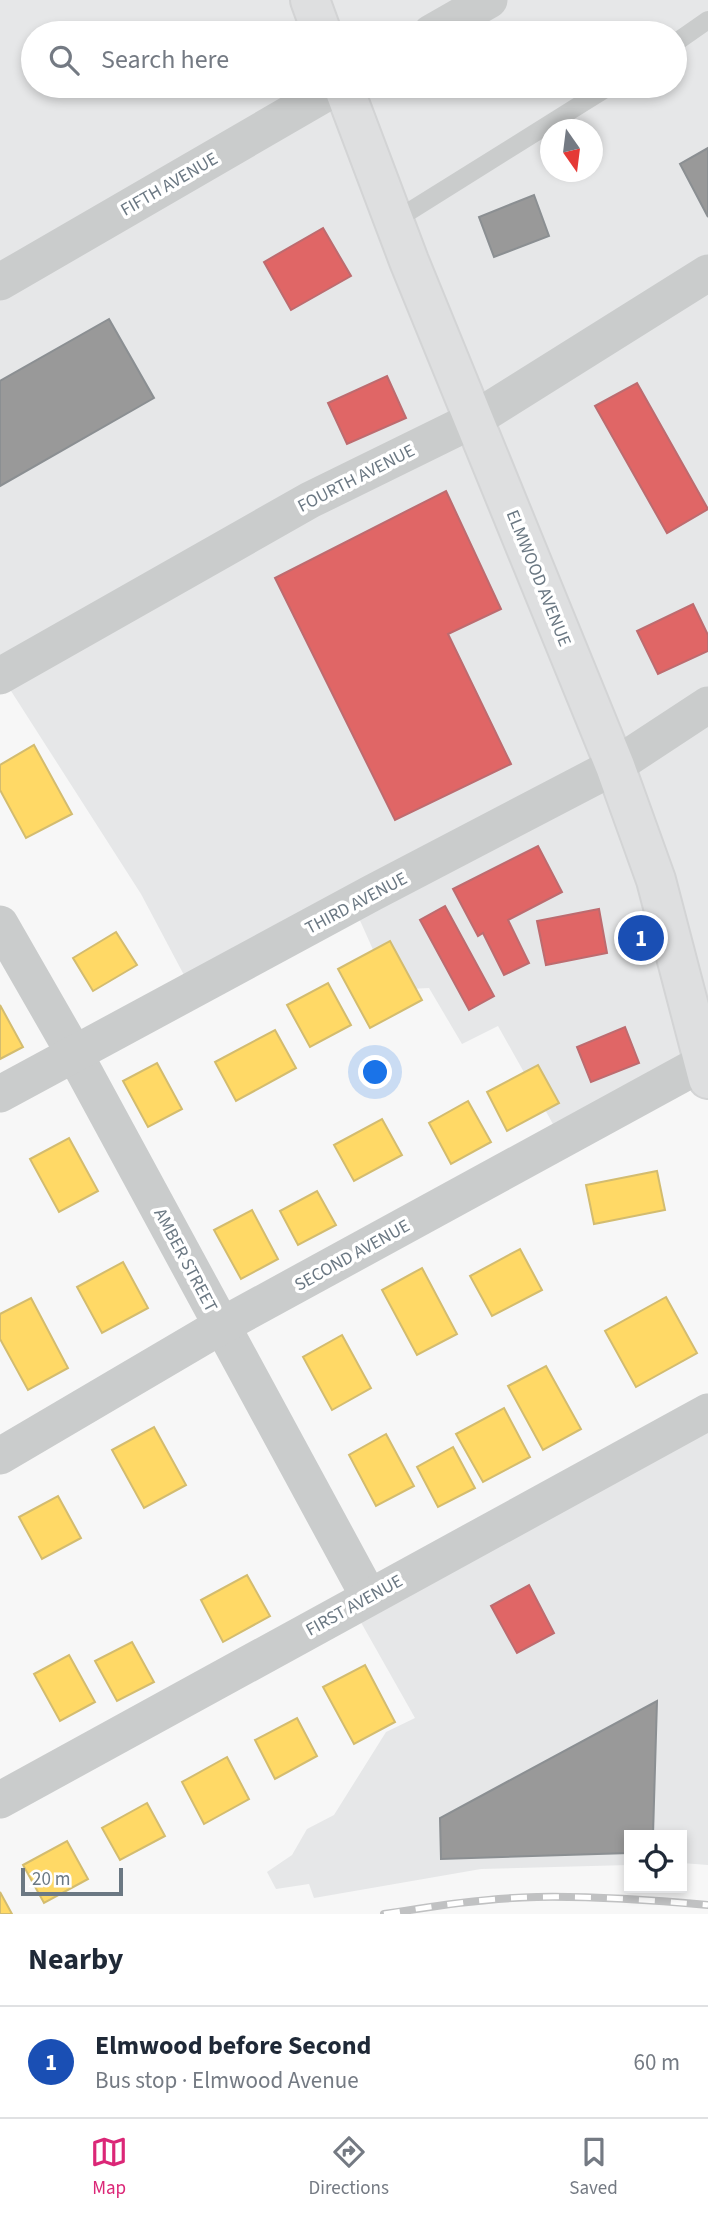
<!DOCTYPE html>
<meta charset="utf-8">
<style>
:root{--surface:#fff;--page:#f6f6f7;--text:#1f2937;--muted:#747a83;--line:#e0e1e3;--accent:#db2777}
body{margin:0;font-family:"Source Sans 3",sans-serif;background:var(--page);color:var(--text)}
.controls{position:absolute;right:21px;bottom:21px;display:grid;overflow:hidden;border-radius:0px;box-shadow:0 4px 10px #0003}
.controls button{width:63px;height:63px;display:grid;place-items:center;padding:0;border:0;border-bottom:2px solid var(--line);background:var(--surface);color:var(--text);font:35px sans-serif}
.compass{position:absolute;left:540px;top:119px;width:63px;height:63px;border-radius:50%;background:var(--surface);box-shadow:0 4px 10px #0003;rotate:166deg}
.scale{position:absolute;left:21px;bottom:18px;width:102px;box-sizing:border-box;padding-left:7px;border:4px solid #6b7883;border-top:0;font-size:19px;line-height:24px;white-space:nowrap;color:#6b7883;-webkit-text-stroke:5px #fff;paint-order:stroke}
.you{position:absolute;left:376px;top:1073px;width:24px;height:24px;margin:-18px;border:5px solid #fff;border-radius:50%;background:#1a73e8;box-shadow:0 0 0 10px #1a73e833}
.badge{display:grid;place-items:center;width:46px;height:46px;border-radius:50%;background:var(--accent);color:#fff;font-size:23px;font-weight:700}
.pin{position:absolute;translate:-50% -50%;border:4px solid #fff;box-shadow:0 2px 7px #0006}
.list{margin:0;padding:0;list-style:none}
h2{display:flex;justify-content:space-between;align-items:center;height:91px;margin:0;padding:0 28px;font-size:30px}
h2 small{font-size:23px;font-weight:400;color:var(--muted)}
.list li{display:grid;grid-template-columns:46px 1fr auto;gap:21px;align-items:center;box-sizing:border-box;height:112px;padding:0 28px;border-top:2px solid var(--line)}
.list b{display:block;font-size:26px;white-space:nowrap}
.list p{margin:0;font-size:23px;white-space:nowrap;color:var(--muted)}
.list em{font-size:23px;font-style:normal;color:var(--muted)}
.icon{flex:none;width:38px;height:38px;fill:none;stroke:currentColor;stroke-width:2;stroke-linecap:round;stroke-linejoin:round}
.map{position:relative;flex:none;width:708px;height:1914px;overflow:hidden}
.search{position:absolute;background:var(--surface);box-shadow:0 4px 10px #0003;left:21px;right:21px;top:21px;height:77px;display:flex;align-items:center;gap:18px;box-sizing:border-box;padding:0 24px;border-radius:38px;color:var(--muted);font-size:26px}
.sheet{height:203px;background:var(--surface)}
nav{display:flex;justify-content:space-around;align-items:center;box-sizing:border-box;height:98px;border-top:2px solid var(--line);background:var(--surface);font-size:19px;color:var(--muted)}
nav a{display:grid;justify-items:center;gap:4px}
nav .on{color:var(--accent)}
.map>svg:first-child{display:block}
.built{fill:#e6e7e8;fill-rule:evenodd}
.homes{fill:#ffd966;stroke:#d3bc6f;stroke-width:2}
.shops{fill:#e06666;stroke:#bd6b6f;stroke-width:2}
.industry{fill:#999;stroke:#8b8f92;stroke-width:2}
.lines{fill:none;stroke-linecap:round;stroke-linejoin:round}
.primary-casing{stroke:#d3d4d5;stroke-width:42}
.service{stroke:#cacccc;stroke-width:18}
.minor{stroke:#cacccc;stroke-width:37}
.primary{stroke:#dedfe0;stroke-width:38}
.rail-casing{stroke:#c0c1c2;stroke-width:8}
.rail{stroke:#fff;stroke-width:5;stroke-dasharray:16;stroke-linecap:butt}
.labels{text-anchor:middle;stroke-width:7;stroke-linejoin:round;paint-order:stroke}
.street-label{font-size:18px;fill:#6b7883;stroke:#fff}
</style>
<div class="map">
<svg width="708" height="1914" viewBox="0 0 708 1914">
<rect width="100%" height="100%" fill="#f7f7f7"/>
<g class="built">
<path d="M0,0h708v1087l-8,-17 -142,63 -60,-107 -36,18 -33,-56 -38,2 -37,-83 -161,85 -52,-98 -137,-214 -4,1zM33,33h642v53h-642zM550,130h42v42h-42z"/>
<polygon points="708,1417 708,1865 682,1863 682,1835 629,1835 629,1865 481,1869 314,1898 309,1884 276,1889 267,1872 292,1855 307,1829 334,1815 386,1732 415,1718 354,1610"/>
</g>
<g class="homes">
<polygon points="34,745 72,814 26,838 0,790 0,765"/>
<polygon points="116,932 137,965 93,991 73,958"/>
<polygon points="390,941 422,1000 370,1028 338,969"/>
<polygon points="328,983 351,1025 310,1047 287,1005"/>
<polygon points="0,1005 23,1047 0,1059"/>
<polygon points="275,1030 296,1068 236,1101 215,1062"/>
<polygon points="157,1063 182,1109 148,1127 123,1081"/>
<polygon points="538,1065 559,1103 507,1131 487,1092"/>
<polygon points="468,1101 491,1142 451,1164 429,1123"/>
<polygon points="382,1119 402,1155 354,1181 334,1145"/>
<polygon points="69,1138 98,1191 59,1212 30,1159"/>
<polygon points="657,1171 665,1210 594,1224 586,1185"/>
<polygon points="317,1191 336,1225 298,1245 280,1211"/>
<polygon points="252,1210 278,1259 241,1279 214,1230"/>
<polygon points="520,1249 542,1290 492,1316 470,1276"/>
<polygon points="123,1262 148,1308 102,1333 77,1287"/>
<polygon points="422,1268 457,1334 417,1355 382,1290"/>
<polygon points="666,1297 697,1353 636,1387 605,1331"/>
<polygon points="31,1298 68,1368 28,1390 0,1339 0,1314"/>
<polygon points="342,1335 371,1388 332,1410 303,1357"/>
<polygon points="546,1366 581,1429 543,1450 508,1386"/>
<polygon points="504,1408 530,1457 483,1482 456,1434"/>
<polygon points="154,1427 186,1485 144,1508 112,1450"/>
<polygon points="386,1434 414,1486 376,1506 349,1455"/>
<polygon points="453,1447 475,1488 438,1507 417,1467"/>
<polygon points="58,1496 81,1538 42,1559 19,1517"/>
<polygon points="247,1575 270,1616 223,1642 201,1600"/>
<polygon points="132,1642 154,1682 117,1701 95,1661"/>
<polygon points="69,1655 95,1702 60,1721 34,1674"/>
<polygon points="365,1665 395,1722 354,1744 323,1687"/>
<polygon points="297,1718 317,1756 275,1779 255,1740"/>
<polygon points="227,1757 249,1799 204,1824 182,1782"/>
<polygon points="147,1803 165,1836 120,1860 102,1828"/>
<polygon points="67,1841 88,1879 44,1903 23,1865"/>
<polygon points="0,1892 12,1914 0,1914"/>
</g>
<g class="shops">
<polygon points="323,228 351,276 291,310 264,262"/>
<polygon points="387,376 406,418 347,444 328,403"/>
<polygon points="637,383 708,509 667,533 595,406"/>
<polygon points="446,491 501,609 448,634 511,764 395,820 275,578"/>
<polygon points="693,604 708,635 708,651 658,674 637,631"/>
<polygon points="538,846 562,892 508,920 529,963 504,975 483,933 478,936 453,889"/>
<polygon points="445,906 494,996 469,1010 420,920"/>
<polygon points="599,909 607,953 546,965 537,921"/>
<polygon points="625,1027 639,1063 591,1082 577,1047"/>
<polygon points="529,1585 554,1633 517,1653 491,1606"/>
</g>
<g class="industry">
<polygon points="708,148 708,217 680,164"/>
<polygon points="534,195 549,236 494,257 479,217"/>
<polygon points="109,319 154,398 0,486 0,381"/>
<polygon points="657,1701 653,1835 629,1835 629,1853 441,1859 440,1818"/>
</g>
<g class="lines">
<g class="primary-casing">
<g id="primary">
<polyline points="310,0 322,33"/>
<polyline points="343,86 409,261 615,766 656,880 708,1079"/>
</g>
</g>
<g class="service">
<polyline points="675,43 708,20"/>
<polyline points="394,221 610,86"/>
</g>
<g class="minor">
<polyline points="431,33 489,0"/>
<polyline points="0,282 338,86"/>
<polyline points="0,676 310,500 475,419 708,273"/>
<polyline points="0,924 74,1053 369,1597"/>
<polyline points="0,1094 372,893 615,766 708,705"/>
<polyline points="0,1456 221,1326 708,1060"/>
<polyline points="0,1800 708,1412"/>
</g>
<use href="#primary" class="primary"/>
<g class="rail-casing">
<path id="rail" d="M384,1914c51,-8 102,-16 153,-17 57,-1 114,3 171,8"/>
</g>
<use href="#rail" class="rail"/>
</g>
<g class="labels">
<g class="street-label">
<text transform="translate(169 184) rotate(-30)" y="6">FIFTH AVENUE</text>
<text transform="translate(356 478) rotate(-27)" y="6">FOURTH AVENUE</text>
<text transform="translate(539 578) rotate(68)" y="6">ELMWOOD AVENUE</text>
<text transform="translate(356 903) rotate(-28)" y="6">THIRD AVENUE</text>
<text transform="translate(352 1255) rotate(-29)" y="6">SECOND AVENUE</text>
<text transform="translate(186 1260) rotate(62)" y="6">AMBER STREET</text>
<text transform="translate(354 1605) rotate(-29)" y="6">FIRST AVENUE</text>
</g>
</g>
</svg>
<div class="controls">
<button><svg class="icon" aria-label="locate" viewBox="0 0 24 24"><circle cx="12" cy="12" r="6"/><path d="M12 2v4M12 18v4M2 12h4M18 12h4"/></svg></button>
</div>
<svg class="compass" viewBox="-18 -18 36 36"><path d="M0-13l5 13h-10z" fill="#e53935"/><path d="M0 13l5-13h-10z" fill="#747a83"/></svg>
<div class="scale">20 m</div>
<div class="you"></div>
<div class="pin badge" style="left:641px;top:938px;background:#1a4fb4">1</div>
<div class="search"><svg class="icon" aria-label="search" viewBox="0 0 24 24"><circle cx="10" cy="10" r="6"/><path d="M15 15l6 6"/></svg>Search here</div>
</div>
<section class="sheet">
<h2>Nearby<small></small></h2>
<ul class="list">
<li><span class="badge" style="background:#1a4fb4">1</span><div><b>Elmwood before Second</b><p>Bus stop · Elmwood Avenue</p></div><em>60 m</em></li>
</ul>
</section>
<nav>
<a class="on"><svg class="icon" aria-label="map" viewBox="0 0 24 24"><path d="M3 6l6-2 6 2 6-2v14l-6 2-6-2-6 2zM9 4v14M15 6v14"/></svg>Map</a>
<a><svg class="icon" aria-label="directions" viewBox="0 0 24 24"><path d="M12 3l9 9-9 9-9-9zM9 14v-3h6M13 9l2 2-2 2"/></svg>Directions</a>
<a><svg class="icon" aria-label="saved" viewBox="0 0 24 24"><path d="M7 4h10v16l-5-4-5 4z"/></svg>Saved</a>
</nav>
